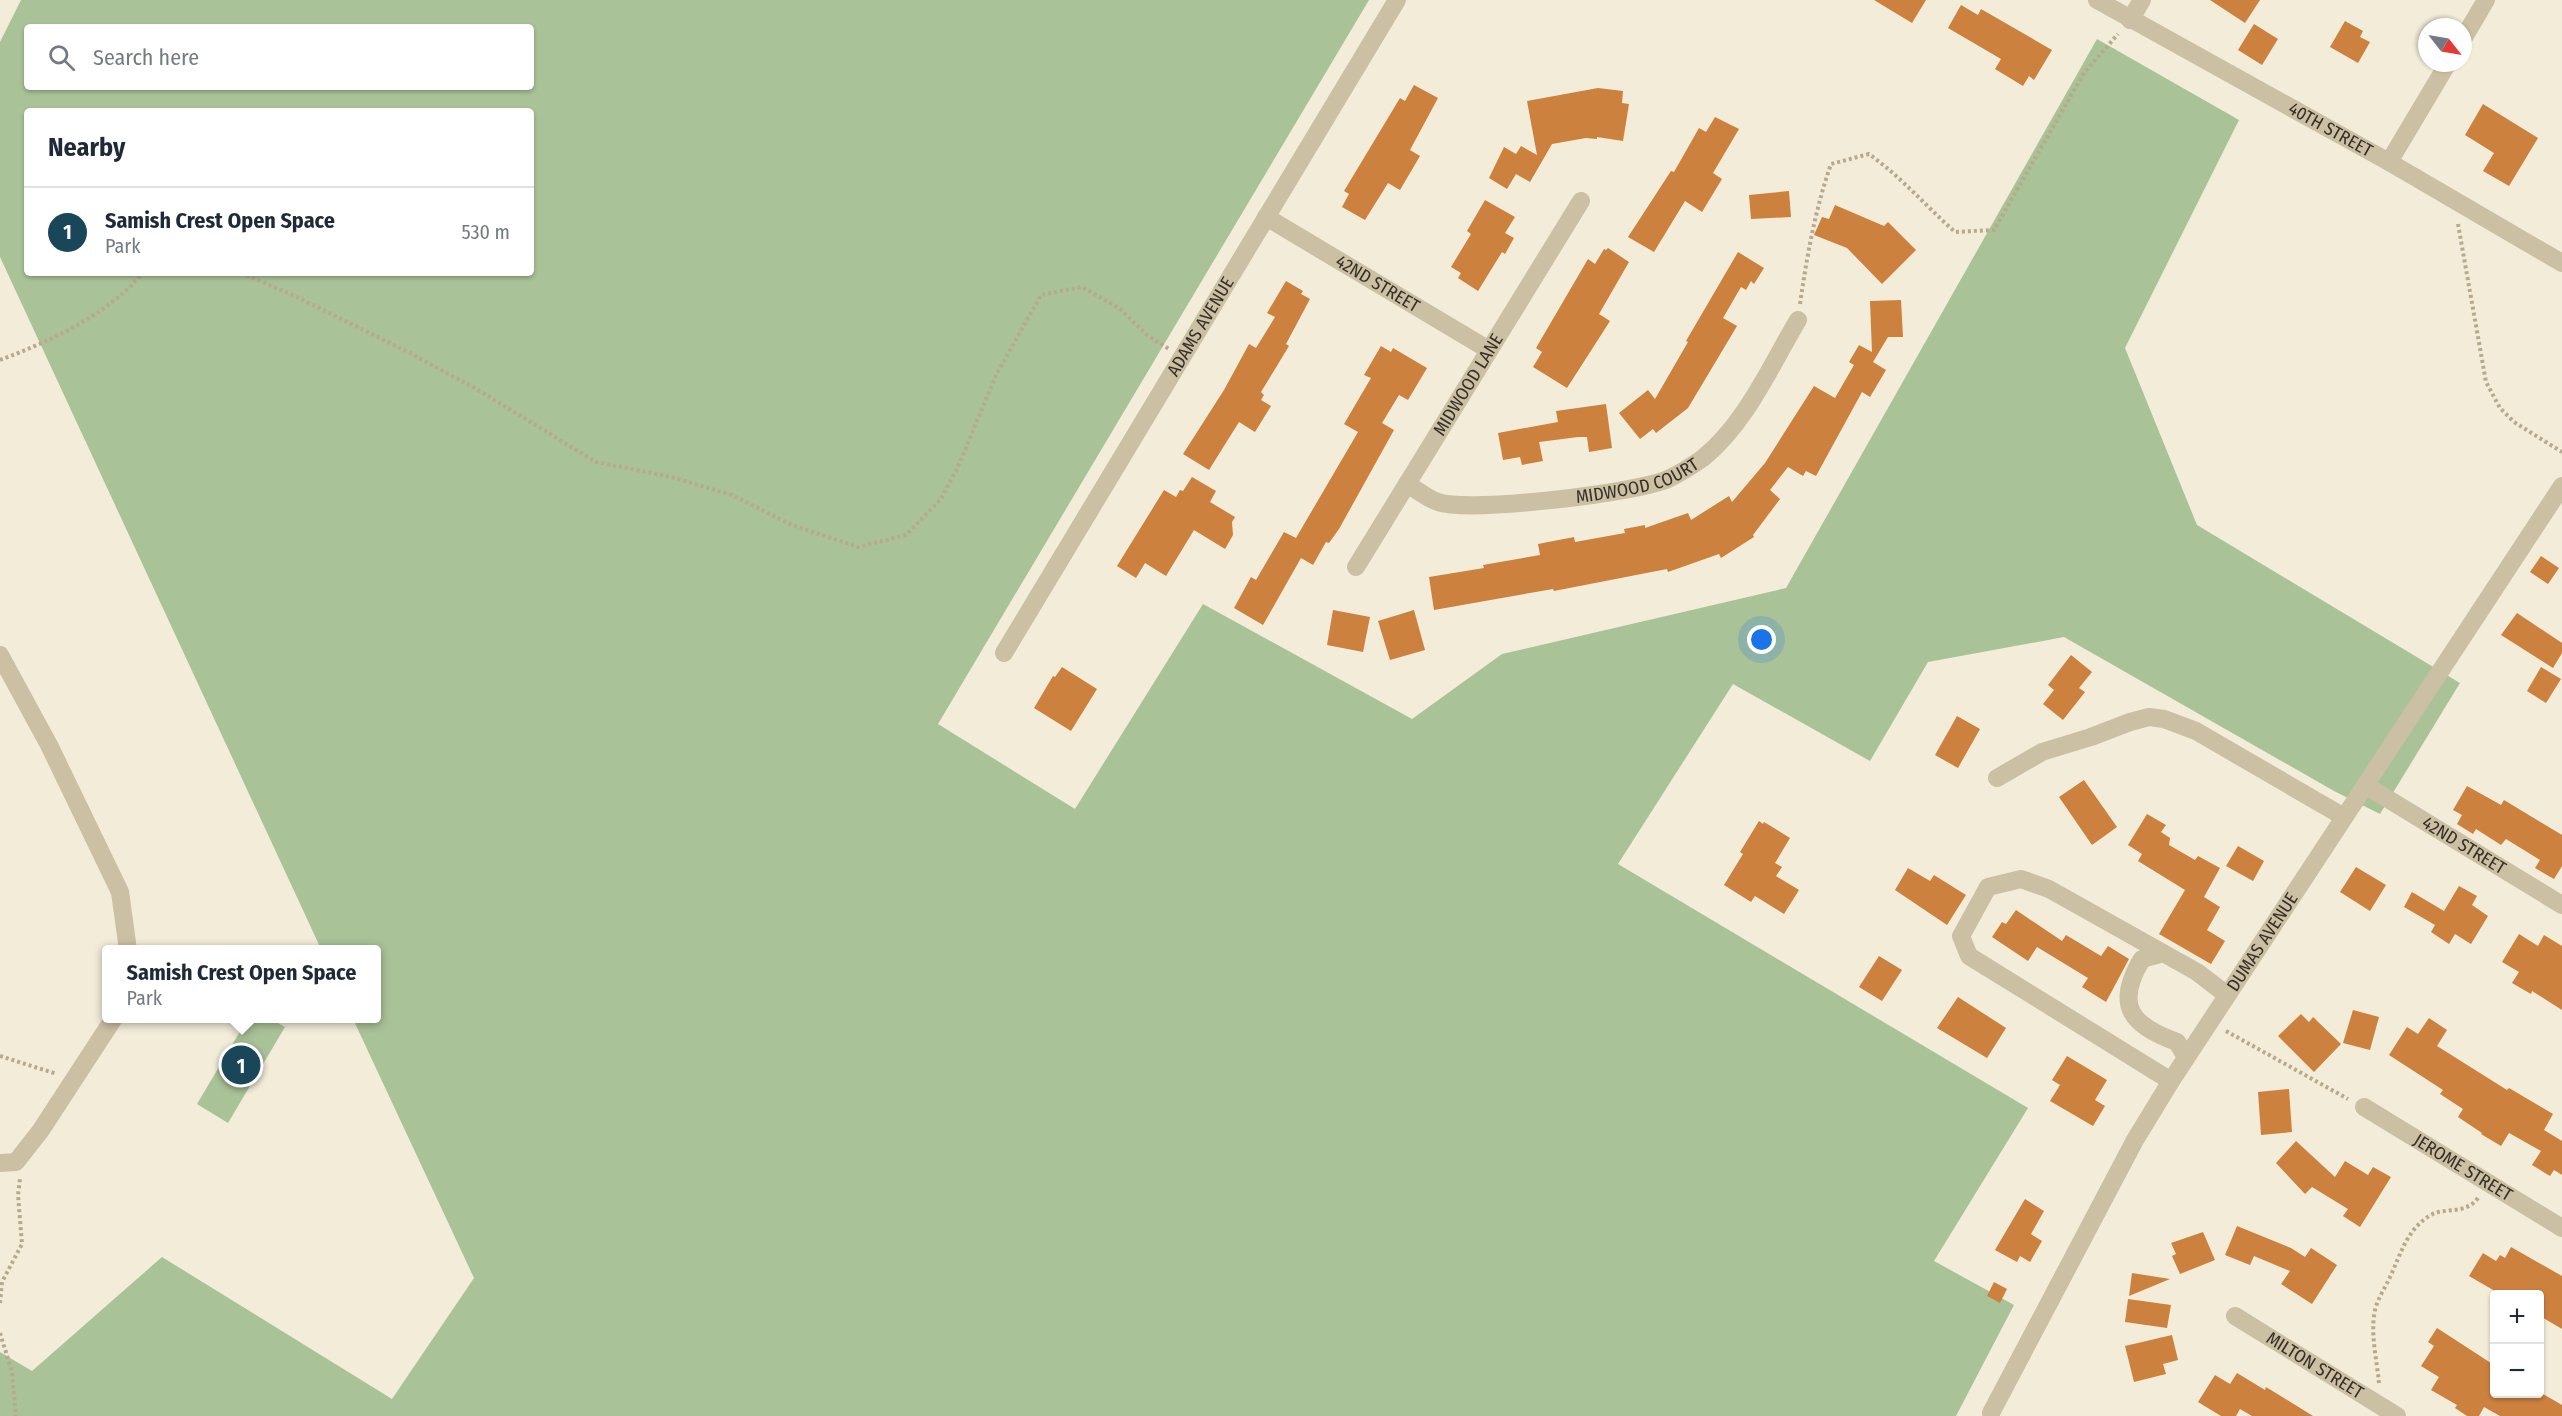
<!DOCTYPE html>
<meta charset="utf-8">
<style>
:root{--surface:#fff;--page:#f2f2f3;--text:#1f2937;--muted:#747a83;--line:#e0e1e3;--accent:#1a4659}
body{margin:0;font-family:"Fira Sans Condensed",sans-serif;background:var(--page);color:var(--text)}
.controls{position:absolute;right:18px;bottom:18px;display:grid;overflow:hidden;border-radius:6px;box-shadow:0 2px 4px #0004}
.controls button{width:54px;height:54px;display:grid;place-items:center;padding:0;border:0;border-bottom:2px solid var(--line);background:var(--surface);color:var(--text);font:30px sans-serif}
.compass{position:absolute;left:2418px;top:18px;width:54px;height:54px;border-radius:50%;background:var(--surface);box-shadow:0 2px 4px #0004;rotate:121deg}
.you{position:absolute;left:1762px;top:640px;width:21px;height:21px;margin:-15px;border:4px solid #fff;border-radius:50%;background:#1a73e8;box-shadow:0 0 0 9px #1a73e833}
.badge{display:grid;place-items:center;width:39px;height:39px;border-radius:50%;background:var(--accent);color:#fff;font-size:20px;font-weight:700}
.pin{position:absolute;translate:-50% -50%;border:3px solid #fff;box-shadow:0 2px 6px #0006}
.popup{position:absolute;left:102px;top:945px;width:279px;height:78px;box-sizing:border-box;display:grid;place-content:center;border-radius:6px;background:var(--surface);filter:drop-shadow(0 2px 4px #0005);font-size:20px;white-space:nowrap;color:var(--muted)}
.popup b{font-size:22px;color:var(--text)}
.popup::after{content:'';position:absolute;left:50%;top:100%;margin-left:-12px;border:12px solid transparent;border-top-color:var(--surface)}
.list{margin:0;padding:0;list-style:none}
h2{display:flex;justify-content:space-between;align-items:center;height:78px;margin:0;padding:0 24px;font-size:26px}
h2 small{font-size:20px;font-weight:400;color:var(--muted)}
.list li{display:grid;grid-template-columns:39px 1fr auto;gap:18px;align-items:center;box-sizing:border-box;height:90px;padding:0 24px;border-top:2px solid var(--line)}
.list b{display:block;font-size:22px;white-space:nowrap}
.list p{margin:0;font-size:20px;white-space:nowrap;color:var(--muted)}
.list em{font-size:20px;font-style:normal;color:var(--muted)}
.icon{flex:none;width:33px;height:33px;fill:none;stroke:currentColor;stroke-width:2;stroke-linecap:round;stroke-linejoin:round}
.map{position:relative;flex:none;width:2562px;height:1416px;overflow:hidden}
.search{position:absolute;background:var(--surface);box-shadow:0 2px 4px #0004;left:24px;top:24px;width:510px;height:66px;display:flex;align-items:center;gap:15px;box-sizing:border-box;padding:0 21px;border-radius:6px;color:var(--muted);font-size:22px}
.panel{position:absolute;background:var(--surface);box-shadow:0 2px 4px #0004;left:24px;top:108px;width:510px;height:168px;border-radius:6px}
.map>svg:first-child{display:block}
.green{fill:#aac298;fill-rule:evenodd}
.building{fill:#cc813e}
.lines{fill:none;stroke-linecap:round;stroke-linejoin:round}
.path{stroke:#b7a98e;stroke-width:4;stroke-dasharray:3 3;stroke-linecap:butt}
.minor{stroke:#cbbfa4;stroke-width:18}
.labels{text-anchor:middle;stroke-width:5;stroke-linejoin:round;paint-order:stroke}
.street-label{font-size:18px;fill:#362f26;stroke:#faf5e5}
</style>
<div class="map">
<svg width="2562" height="1416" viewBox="0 0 2562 1416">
<rect width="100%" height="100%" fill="#f2ecd9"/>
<g class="green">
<path d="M21,0h1348l-431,724 137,85 128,-205 209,115 90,-65 284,-66 311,-549 142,81 -114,228 72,177 263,158 -80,131 -46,-23 -270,-154 -136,25 -58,99 -137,-77 -115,180 410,244 -94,153 80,44 -58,111h-1956v-64l32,19 130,-114 230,142 82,-121 -121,-259 23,-1v-68l-55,-1 -321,-692v-215zM27,27h504v60h-504zM27,111h504v162h-504z"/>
<polygon points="248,1018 271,1019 285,1027 228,1123 197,1104"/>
</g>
<g class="building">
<polygon points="1874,0 1926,0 1912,23"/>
<polygon points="2210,0 2260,0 2245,23"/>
<polygon points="1961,5 1978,15 1981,9 2052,50 2034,80 2029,76 2023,86 1995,69 2001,59 1948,28"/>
<polygon points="2345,21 2363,31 2360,37 2370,42 2358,63 2330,47"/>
<polygon points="2254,24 2278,39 2262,65 2238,50"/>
<polygon points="1414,85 1438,98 1410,150 1420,156 1400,190 1388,183 1365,220 1342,207 1349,194 1344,191 1400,98 1405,101"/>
<polygon points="1598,88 1623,91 1622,103 1629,104 1623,141 1597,137 1597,139 1586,138 1552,144 1530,182 1516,174 1507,189 1489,178 1504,147 1516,154 1521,146 1537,155 1527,101"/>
<polygon points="2483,104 2538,138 2509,186 2483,171 2494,153 2465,135"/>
<polygon points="1715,117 1739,129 1713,173 1722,179 1702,212 1685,201 1654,252 1628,237 1671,171 1674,172 1699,128 1706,132"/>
<polygon points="1789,191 1791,217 1751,219 1749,195"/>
<polygon points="1485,200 1515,217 1505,233 1514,238 1505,254 1502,252 1478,291 1458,278 1461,273 1451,267 1471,234 1467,231"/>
<polygon points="1835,205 1884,226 1888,222 1916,250 1882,284 1847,248 1814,235 1822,217 1829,219"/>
<polygon points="1608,248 1629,262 1599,314 1610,321 1567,388 1533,367 1542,352 1536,348 1588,259 1595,264 1604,249 1606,250"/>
<polygon points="1738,252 1764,268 1754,284 1751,281 1746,290 1741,287 1723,318 1737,326 1688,408 1656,433 1653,429 1640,439 1619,413 1648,390 1655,399 1688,342 1686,341"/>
<polygon points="1286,281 1303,291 1301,294 1310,299 1286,344 1289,346 1261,392 1264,395 1261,400 1271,406 1255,432 1239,422 1209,470 1183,454 1224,390 1249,344 1256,348 1275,317 1267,313"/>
<polygon points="1901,300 1903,337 1888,337 1873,362 1886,370 1870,397 1862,392 1816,476 1806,471 1803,476 1788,467 1770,490 1780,499 1753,535 1754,537 1721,558 1719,554 1668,572 1667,569 1554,591 1553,589 1434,610 1429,577 1484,568 1483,565 1540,555 1538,544 1574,537 1575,542 1625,533 1624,529 1645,525 1645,528 1688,513 1691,520 1729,496 1732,502 1765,463 1814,386 1835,398 1854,365 1849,362 1859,345 1872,352 1870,301"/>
<polygon points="1381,346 1391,352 1393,348 1427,368 1408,400 1399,395 1382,423 1394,430 1339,529 1329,543 1326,542 1313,565 1301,558 1263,625 1234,608 1251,577 1256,580 1284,532 1296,538 1358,432 1344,424 1371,378 1364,375"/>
<polygon points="1606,404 1612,448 1589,452 1587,437 1578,437 1539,442 1543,461 1522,465 1520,457 1503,460 1498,433 1558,422 1556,411"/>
<polygon points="1192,477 1216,491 1210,502 1235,517 1232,522 1233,535 1225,549 1194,530 1166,576 1145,563 1136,578 1117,566 1164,490 1176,497 1180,490 1183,491"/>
<polygon points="2541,556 2559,568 2548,584 2530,572"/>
<polygon points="1333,610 1370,617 1363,652 1327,645"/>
<polygon points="1414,610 1425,650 1390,660 1378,621"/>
<polygon points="2517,613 2562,643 2562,653 2553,668 2501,635"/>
<polygon points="2071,655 2092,672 2079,688 2085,692 2063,720 2043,704 2054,690 2048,685"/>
<polygon points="1062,667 1097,689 1071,731 1034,708 1053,676 1055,677"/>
<polygon points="2541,667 2561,679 2546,703 2527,691"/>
<polygon points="1957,716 1980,729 1958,768 1935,755"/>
<polygon points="2084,780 2117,827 2092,845 2059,797"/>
<polygon points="2467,786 2501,805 2504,800 2562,835 2562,866 2554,879 2535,868 2540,860 2506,839 2501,845 2476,829 2473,834 2457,824 2462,815 2453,810"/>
<polygon points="2147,814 2166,825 2161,832 2170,838 2169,845 2195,860 2198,856 2220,868 2204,897 2220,907 2207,930 2225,941 2211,964 2159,934 2185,890 2138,861 2142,854 2128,845"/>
<polygon points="1759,821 1763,824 1764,822 1790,838 1775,863 1782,867 1776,876 1799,890 1784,914 1755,896 1751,902 1724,885 1743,854 1740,852"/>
<polygon points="2238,846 2264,861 2253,881 2226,866"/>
<polygon points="2356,867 2386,885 2370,911 2340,892"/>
<polygon points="1908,868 1930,881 1934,875 1966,895 1947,925 1895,890"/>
<polygon points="2459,886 2477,896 2472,905 2488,916 2471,944 2455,934 2449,944 2431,932 2435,925 2404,907 2412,892 2444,911"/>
<polygon points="2016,910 2062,941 2066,935 2101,956 2108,946 2129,959 2106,1002 2082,987 2088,978 2037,947 2028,961 1992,937 2002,922 2006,924"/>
<polygon points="2519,934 2538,946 2544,935 2562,946 2562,1010 2532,991 2531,994 2512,983 2519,972 2502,962"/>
<polygon points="1879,956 1902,970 1882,1001 1859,987"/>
<polygon points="1958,997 2006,1028 1987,1058 1937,1028"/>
<polygon points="2353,1010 2379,1017 2370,1050 2343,1043"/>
<polygon points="2301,1014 2309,1022 2313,1017 2341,1044 2314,1072 2278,1036"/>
<polygon points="2429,1018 2447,1030 2437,1046 2507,1090 2509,1088 2553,1114 2544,1130 2562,1141 2562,1175 2554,1170 2550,1176 2532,1165 2541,1151 2509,1133 2501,1146 2481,1134 2482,1133 2458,1117 2463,1109 2440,1094 2443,1090 2389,1055 2407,1027 2418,1034"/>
<polygon points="2067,1056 2107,1080 2095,1100 2105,1106 2093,1126 2050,1101 2060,1085 2052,1080"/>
<polygon points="2289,1089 2292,1132 2261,1135 2258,1092"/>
<polygon points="2296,1141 2335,1177 2345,1161 2368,1175 2373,1167 2391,1177 2360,1227 2343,1216 2348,1209 2312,1187 2305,1194 2276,1163"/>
<polygon points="2025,1199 2044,1211 2031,1234 2042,1241 2030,1262 2020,1256 2017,1262 1995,1250"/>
<polygon points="2237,1226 2291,1248 2305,1257 2311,1248 2337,1265 2312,1304 2281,1284 2290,1271 2254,1256 2250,1265 2225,1255"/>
<polygon points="2203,1232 2215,1260 2180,1274 2172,1256 2176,1254 2171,1243"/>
<polygon points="2511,1247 2562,1276 2562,1329 2540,1316 2540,1294 2500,1294 2469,1276 2483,1253 2496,1261 2500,1255 2505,1258"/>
<polygon points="2132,1273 2170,1279 2129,1296"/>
<polygon points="1994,1282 2007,1289 2000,1303 1987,1296"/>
<polygon points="2128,1299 2171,1305 2167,1328 2125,1322"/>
<polygon points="2437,1328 2494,1365 2494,1394 2543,1394 2562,1405 2562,1416 2500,1416 2484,1407 2479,1416 2467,1416 2455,1408 2457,1405 2431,1390 2439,1377 2421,1366 2434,1346 2428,1342"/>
<polygon points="2172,1335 2178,1360 2163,1364 2166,1374 2134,1382 2125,1346"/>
<polygon points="2237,1373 2265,1390 2266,1387 2313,1416 2252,1416 2240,1409 2236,1416 2221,1416 2198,1402 2215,1375 2230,1384"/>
</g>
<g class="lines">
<g class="path">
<polyline points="2458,224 2486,382 2500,408 2514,422 2562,452"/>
<polyline points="241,273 297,297 412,354 483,393 596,462 671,477 732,495 792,525 858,547 906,535 941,499 957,469 997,373 1041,295 1082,287 1120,309 1147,335 1169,349"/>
<path d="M1800,304c7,-48 15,-94 31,-140l38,-10c32,23 57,52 86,78l39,-2 90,-157 34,-39"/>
<path d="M0,360c51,-19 107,-45 143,-87"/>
<polyline points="2226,1031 2348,1099"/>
<polyline points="0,1056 57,1074"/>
<polyline points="0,1303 2,1282 22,1244 18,1195 20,1179"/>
<polyline points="0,1333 12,1372 16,1416"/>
<path d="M2379,1383c-2,-23 -9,-49 -4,-73 3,-12 10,-22 15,-33 11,-23 16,-46 39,-61 16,-10 35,0 49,-18"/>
</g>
<g class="minor">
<path id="s1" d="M2097,0l292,162 173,101"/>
<polyline points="2130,20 2142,0"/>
<polyline points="2463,39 2486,0"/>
<polyline points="2389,162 2448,63"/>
<path id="s2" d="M1266,217l223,133"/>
<path id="s3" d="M1407,484c9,5 21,15 31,18 32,11 198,-9 230,-23 11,-5 25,-14 35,-21 43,-35 67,-91 95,-138"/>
<path id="s4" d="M1356,567l225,-366"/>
<path id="s5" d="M1004,653l393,-653"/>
<polyline points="0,655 49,745 120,892 128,950"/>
<polyline points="1997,778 2042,752 2091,737 2130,722 2149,717 2164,719 2196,731 2344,817"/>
<path id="s6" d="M2365,785l197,120"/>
<path d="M2163,953l-21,6c-27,45 -13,66 35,83l9,15"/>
<polyline points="2171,1081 1969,956 1961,936 1988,887 2021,879 2049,889 2197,972 2227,995"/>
<path id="s7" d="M2364,1107l198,121"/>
<polyline points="0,1163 16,1162 41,1130 114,1018"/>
<path id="s8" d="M2235,1316l162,100"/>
<path id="s9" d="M1991,1413l144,-273 36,-59 391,-595"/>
</g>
</g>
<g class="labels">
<g class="street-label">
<text dy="6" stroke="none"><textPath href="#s1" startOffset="267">40TH STREET</textPath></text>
<text dy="6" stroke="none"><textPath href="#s2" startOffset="130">42ND STREET</textPath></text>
<text dy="6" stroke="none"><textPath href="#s5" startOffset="381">ADAMS AVENUE</textPath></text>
<text dy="6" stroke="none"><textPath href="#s4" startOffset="214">MIDWOOD LANE</textPath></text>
<text dy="6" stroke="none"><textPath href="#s3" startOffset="238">MIDWOOD COURT</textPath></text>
<text dy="6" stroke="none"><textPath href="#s6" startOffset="116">42ND STREET</textPath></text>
<text dy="6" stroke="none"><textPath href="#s9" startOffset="544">DUMAS AVENUE</textPath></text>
<text dy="6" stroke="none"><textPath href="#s7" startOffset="116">JEROME STREET</textPath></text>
<text dy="6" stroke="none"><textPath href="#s8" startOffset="94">MILTON STREET</textPath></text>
</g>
</g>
</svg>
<div class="controls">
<button>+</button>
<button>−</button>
</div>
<svg class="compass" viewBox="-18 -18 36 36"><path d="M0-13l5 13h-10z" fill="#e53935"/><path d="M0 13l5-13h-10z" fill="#747a83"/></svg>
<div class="you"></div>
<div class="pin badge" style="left:241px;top:1065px">1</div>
<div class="popup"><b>Samish Crest Open Space</b>Park</div>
<div class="search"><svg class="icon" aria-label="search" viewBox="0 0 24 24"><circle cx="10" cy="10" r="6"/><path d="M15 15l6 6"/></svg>Search here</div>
<section class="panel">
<h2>Nearby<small></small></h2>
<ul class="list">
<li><span class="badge">1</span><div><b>Samish Crest Open Space</b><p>Park</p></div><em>530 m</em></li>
</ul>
</section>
</div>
